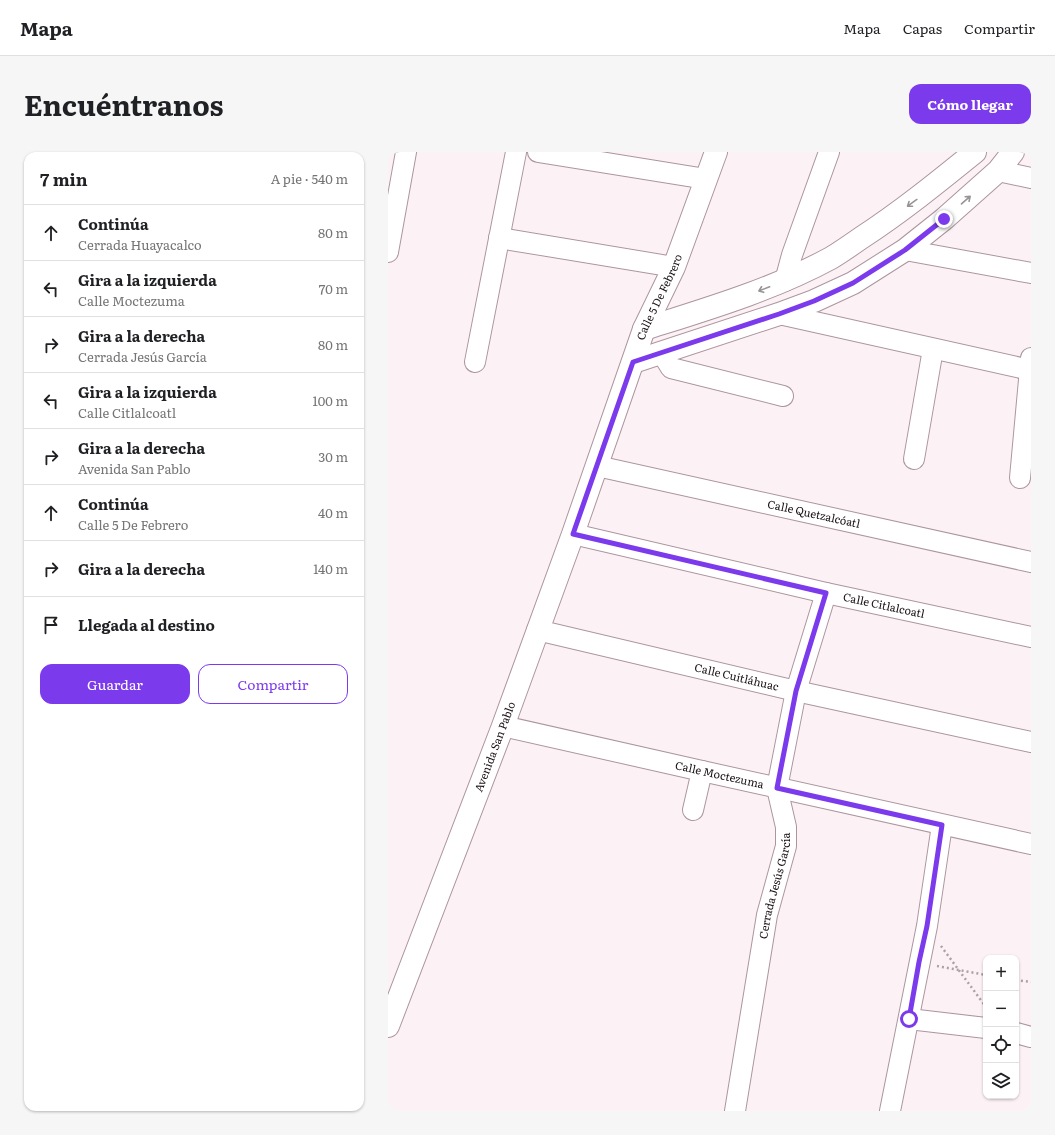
<!DOCTYPE html>
<html lang="es">
<meta charset="utf-8">
<style>
:root{--surface:#fff;--page:#f6f6f6;--text:#202124;--muted:#757577;--line:#e0e0e0;--accent:#7c3aed}
body{margin:0;font-family:Literata,serif;background:var(--page);color:var(--text)}
.controls{position:absolute;right:12px;bottom:12px;display:grid;overflow:hidden;border-radius:8px;box-shadow:0 1px 3px #0004}
.controls button{width:36px;height:36px;display:grid;place-items:center;padding:0;border:0;border-bottom:1px solid var(--line);background:var(--surface);color:var(--text);font:20px sans-serif}
.stop{position:absolute;width:12px;height:12px;margin:-9px;border:3px solid #7c3aed;border-radius:50%;background:#fff}
.stop.end{background:#7c3aed;border-color:#fff;box-shadow:0 1px 4px #0008}
.list{margin:0;padding:0;list-style:none}
h2{display:flex;justify-content:space-between;align-items:center;height:52px;margin:0;padding:0 16px;font-size:17px}
h2 small{font-size:13px;font-weight:400;color:var(--muted)}
.list li{display:grid;grid-template-columns:26px 1fr auto;gap:12px;align-items:center;box-sizing:border-box;height:56px;padding:0 16px;border-top:1px solid var(--line)}
.list b{display:block;font-size:15px;white-space:nowrap}
.list p{margin:0;font-size:13px;white-space:nowrap;color:var(--muted)}
.list em{font-size:13px;font-style:normal;color:var(--muted)}
.actions{display:flex;gap:8px;padding:12px 16px}
.actions a{flex:1;padding:9px 0;border:1px solid var(--accent);border-radius:12px;text-align:center;font-size:14px;color:var(--accent)}
.actions .main{background:var(--accent);color:#fff}
.icon{flex:none;width:22px;height:22px;fill:none;stroke:currentColor;stroke-width:2;stroke-linecap:round;stroke-linejoin:round}
.map{position:relative;flex:none;width:643px;height:959px;overflow:hidden;border-radius:12px}
header{display:flex;align-items:center;gap:24px;box-sizing:border-box;height:56px;padding:0 20px;background:var(--surface);border-bottom:1px solid var(--line)}
header strong{font-size:19px}
nav{display:flex;gap:22px;margin-inline-start:auto;font-size:14px}
.intro{display:flex;align-items:center;justify-content:space-between;box-sizing:border-box;height:96px;padding:0 24px}
h1{margin:0;font-size:28px}
.button{padding:10px 18px;border-radius:12px;background:var(--accent);color:#fff;font-size:14px;font-weight:700}
main{display:flex;gap:24px;padding:0 24px}
aside{flex:1;background:var(--surface);border-radius:12px;box-shadow:0 1px 3px #0004}
.map>svg:first-child{display:block}
.lines{fill:none;stroke-linecap:round;stroke-linejoin:round}
.street-casing{stroke:#ad959f;stroke-width:22}
.secondary-casing{stroke:#ad959f;stroke-width:24}
.path{stroke:#aba2a5;stroke-width:2.5;stroke-dasharray:2 3;stroke-linecap:butt}
.street{stroke:#fff;stroke-width:20}
.secondary{stroke:#fff;stroke-width:22}
.oneway{stroke:#989496}
.route{stroke:#7c3aed;stroke-width:5}
.labels{text-anchor:middle;stroke-width:4;stroke-linejoin:round;paint-order:stroke}
.street-label{font-size:11px;fill:#1a1215;stroke:#fff}
</style>
<header>
<strong>Mapa</strong>
<nav><a>Mapa</a><a>Capas</a><a>Compartir</a></nav>
</header>
<div class="intro"><h1>Encuéntranos</h1><a class="button">Cómo llegar</a></div>
<main>
<aside>
<h2>7 min<small>A pie · 540 m</small></h2>
<ul class="list">
<li><svg class="icon" aria-label="ahead" viewBox="0 0 24 24"><path d="M12 20V5M6 11l6-6 6 6"/></svg><div><b>Continúa</b><p>Cerrada Huayacalco</p></div><em>80 m</em></li>
<li><svg class="icon" aria-label="left" viewBox="0 0 24 24"><path d="M17 20v-9H6M10 6l-5 5 5 5"/></svg><div><b>Gira a la izquierda</b><p>Calle Moctezuma</p></div><em>70 m</em></li>
<li><svg class="icon" aria-label="right" viewBox="0 0 24 24"><path d="M7 20v-9h11M14 6l5 5-5 5"/></svg><div><b>Gira a la derecha</b><p>Cerrada Jesús García</p></div><em>80 m</em></li>
<li><svg class="icon" aria-label="left" viewBox="0 0 24 24"><path d="M17 20v-9H6M10 6l-5 5 5 5"/></svg><div><b>Gira a la izquierda</b><p>Calle Citlalcoatl</p></div><em>100 m</em></li>
<li><svg class="icon" aria-label="right" viewBox="0 0 24 24"><path d="M7 20v-9h11M14 6l5 5-5 5"/></svg><div><b>Gira a la derecha</b><p>Avenida San Pablo</p></div><em>30 m</em></li>
<li><svg class="icon" aria-label="ahead" viewBox="0 0 24 24"><path d="M12 20V5M6 11l6-6 6 6"/></svg><div><b>Continúa</b><p>Calle 5 De Febrero</p></div><em>40 m</em></li>
<li><svg class="icon" aria-label="right" viewBox="0 0 24 24"><path d="M7 20v-9h11M14 6l5 5-5 5"/></svg><div><b>Gira a la derecha</b></div><em>140 m</em></li>
<li><svg class="icon" aria-label="arrive" viewBox="0 0 24 24"><path d="M6 21V4h12l-3 4 3 4H6"/></svg><div><b>Llegada al destino</b></div></li>
</ul>
<div class="actions"><a class="main">Guardar</a><a>Compartir</a></div>
</aside>
<div class="map">
<svg width="643" height="959" viewBox="0 0 643 959">
<rect width="100%" height="100%" fill="#fcf2f6"/>
<g class="lines">
<g class="street-casing">
<g id="street">
<polyline points="150,0 318,27"/>
<polyline points="610,19 643,26"/>
<polyline points="111,86 286,115"/>
<polyline points="517,98 643,121"/>
<polyline points="0,100 18,0"/>
<polyline points="397,129 404,103 441,0"/>
<polyline points="391,162 642,218"/>
<polyline points="273,200 283,216 395,244"/>
<polyline points="87,210 128,0"/>
<polyline points="526,307 545,197"/>
<path id="s1" d="M209,314l434,96"/>
<polyline points="632,326 643,206"/>
<path id="s2" d="M185,382l253,59 205,44"/>
<path id="s3" d="M149,478l259,61 235,51"/>
<path id="s4" d="M115,574l199,45 329,73"/>
<polyline points="305,658 314,619"/>
<polyline points="521,867 598,876"/>
<polyline points="628,881 643,885"/>
<path id="s5" d="M347,959l32,-196 19,-69v-19l-9,-39 19,-97 30,-98"/>
<polyline points="502,959 539,774 554,673"/>
</g>
</g>
<g class="secondary-casing">
<g id="secondary">
<path d="M256,177c63,-20 128,-39 187,-71 10,-6 20,-13 30,-20 40,-26 77,-56 114,-86"/>
<polyline points="245,210 391,162 426,149 465,131 517,98 556,67 610,19 625,0"/>
<path id="s6" d="M0,874l115,-300 70,-192 71,-205 30,-62 42,-115"/>
</g>
</g>
<g class="path">
<polyline points="553,794 598,855"/>
<polyline points="549,814 598,823"/>
<polyline points="628,828 643,830"/>
</g>
<use href="#street" class="street"/>
<use href="#secondary" class="secondary"/>
</g>
<defs><path id="oneway-shaft" d="M-6 0H5M1.5-3L5.5 0L1.5 3" fill="none" stroke-width="1.6" stroke-linecap="round" stroke-linejoin="round"/></defs>
<g class="oneway">
<use href="#oneway-shaft" transform="translate(578 48) rotate(-41)"/>
<use href="#oneway-shaft" transform="translate(524 51) rotate(144)"/>
<use href="#oneway-shaft" transform="translate(376 137) rotate(159)"/>
</g>
<g class="lines">
<polyline class="route" points="521,867 531,810 539,774 554,673 389,636 408,539 438,441 185,382 245,210 391,162 426,149 465,131 517,98 556,67"/>
</g>
<g class="labels">
<g class="street-label">
<text dy="4" stroke="none"><textPath href="#s6" startOffset="778">Calle 5 De Febrero</textPath></text>
<text dy="4" stroke="none"><textPath href="#s1" startOffset="222">Calle Quetzalcóatl</textPath></text>
<text dy="4" stroke="none"><textPath href="#s2" startOffset="319">Calle Citlalcoatl</textPath></text>
<text dy="4" stroke="none"><textPath href="#s3" startOffset="205">Calle Cuitláhuac</textPath></text>
<text dy="4" stroke="none"><textPath href="#s6" startOffset="299">Avenida San Pablo</textPath></text>
<text dy="4" stroke="none"><textPath href="#s4" startOffset="222">Calle Moctezuma</textPath></text>
<text dy="4" stroke="none"><textPath href="#s5" startOffset="229">Cerrada Jesús García</textPath></text>
</g>
</g>
</svg>
<div class="controls">
<button>+</button>
<button>−</button>
<button><svg class="icon" aria-label="locate" viewBox="0 0 24 24"><circle cx="12" cy="12" r="6"/><path d="M12 2v4M12 18v4M2 12h4M18 12h4"/></svg></button>
<button><svg class="icon" aria-label="layers" viewBox="0 0 24 24"><path d="M12 4l9 5-9 5-9-5zM3 14l9 5 9-5"/></svg></button>
</div>
<div class="stop" style="left:521px;top:867px"></div>
<div class="stop end" style="left:556px;top:67px"></div>
</div>
</main>
